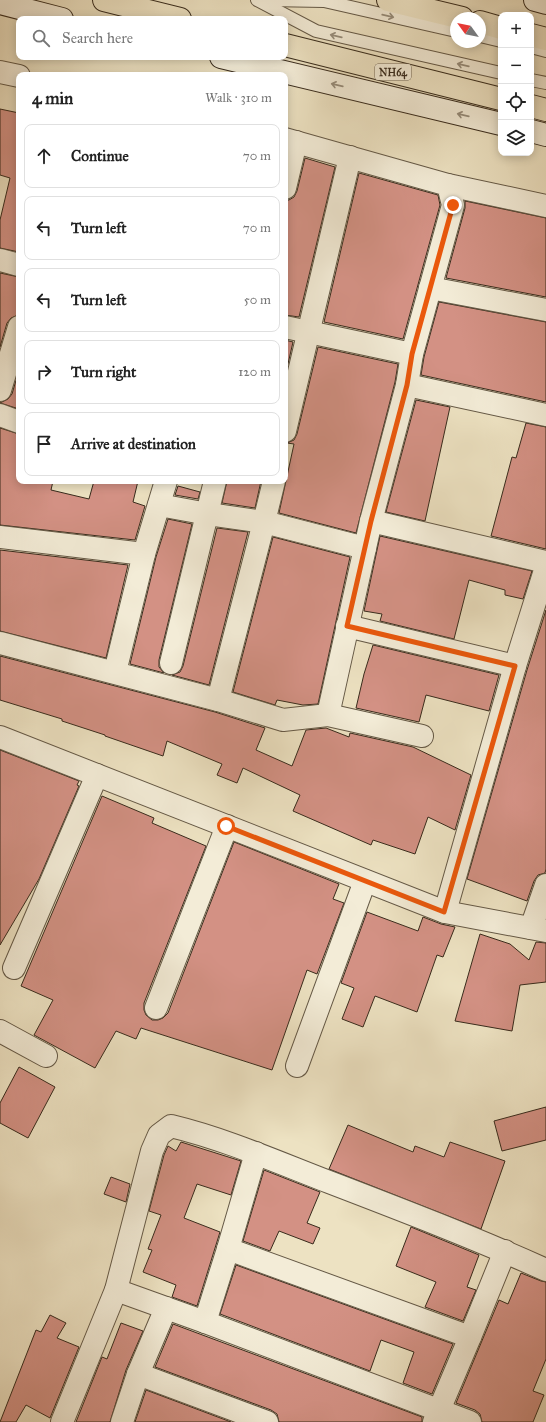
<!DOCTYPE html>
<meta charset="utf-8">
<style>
:root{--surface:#fff;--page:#f2f2f2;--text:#222;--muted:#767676;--line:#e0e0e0}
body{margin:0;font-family:"IM FELL Great Primer",serif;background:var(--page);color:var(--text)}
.controls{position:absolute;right:12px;top:12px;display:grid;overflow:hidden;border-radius:8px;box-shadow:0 2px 10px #0003}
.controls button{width:36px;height:36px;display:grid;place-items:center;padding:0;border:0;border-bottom:1px solid var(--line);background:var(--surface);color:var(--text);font:20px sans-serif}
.compass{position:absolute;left:450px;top:12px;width:36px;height:36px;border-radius:50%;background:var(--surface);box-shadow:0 2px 10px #0003;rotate:303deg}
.stop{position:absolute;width:12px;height:12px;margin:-9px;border:3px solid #ea580c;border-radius:50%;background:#fff}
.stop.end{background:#ea580c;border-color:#fff;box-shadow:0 1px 4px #0008}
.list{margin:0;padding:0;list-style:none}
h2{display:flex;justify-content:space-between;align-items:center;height:52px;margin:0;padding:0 16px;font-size:17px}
h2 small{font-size:13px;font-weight:400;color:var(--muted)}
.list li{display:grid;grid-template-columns:26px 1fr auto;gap:12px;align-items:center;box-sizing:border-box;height:64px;margin:0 8px 8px;padding:0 8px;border:1px solid var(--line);border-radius:8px}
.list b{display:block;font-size:15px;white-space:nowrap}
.list em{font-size:13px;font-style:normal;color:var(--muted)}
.icon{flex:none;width:22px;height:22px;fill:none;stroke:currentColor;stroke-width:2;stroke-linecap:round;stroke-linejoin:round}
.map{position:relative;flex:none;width:546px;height:1422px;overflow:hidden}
.search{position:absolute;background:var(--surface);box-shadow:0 2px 10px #0003;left:16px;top:16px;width:272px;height:44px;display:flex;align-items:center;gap:10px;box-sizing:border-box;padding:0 14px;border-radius:8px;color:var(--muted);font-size:15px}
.panel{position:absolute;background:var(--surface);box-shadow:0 2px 10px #0003;left:16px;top:72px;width:272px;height:412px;border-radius:8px}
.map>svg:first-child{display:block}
.building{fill:#d39184;stroke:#382b1c}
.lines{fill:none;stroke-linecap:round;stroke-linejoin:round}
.lane-casing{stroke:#655946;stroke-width:14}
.street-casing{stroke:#655946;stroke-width:24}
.secondary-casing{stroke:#382b1c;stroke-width:24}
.highway-casing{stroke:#382b1c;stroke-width:24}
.lane{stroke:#f3ecd7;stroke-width:12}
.street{stroke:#f3ecd7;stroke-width:22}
.secondary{stroke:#f3ecd7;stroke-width:22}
.highway{stroke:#ede2c2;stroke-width:22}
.oneway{stroke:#968c7a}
.route{stroke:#ea580c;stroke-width:5}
.labels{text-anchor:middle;stroke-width:4;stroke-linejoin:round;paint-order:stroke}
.shield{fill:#f3ecd7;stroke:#706554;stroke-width:1}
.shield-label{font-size:10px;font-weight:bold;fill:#382b1c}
</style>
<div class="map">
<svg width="546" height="1422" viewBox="0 0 546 1422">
<rect width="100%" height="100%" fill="#ede2c2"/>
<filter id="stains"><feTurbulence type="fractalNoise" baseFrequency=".005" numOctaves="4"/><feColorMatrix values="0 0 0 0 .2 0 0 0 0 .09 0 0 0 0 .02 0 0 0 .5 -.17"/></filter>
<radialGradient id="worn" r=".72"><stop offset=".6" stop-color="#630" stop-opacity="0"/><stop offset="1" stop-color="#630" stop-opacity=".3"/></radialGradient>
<g class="building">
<polygon points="0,109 19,113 19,252 0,248 0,220 10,178 0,175"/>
<polygon points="305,158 335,167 299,317 285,315 285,200 289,200 294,197 297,191"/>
<polygon points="359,173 438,195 440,205 403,339 324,322"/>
<polygon points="465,201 546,218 546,297 446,278 465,208"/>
<polygon points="0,273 19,277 19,315 11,318 7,323 0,347"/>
<polygon points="439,302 546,322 546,402 421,375 424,357"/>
<polygon points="285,340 293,342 285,377"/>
<polygon points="318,347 398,364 395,382 356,533 279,513 294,444 287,443 294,440 297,434"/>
<polygon points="19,370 19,409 0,403 8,399 12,394"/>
<polygon points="416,400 450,407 425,521 386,512"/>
<polygon points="526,423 546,427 546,549 491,536 512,457 516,458"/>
<polygon points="0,428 19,434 19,481 53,481 51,490 89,499 94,481 138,481 133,502 145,506 135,540 0,525"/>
<polygon points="227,481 261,481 255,508 222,503"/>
<polygon points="178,486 200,492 198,499 175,495"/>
<polygon points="168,519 192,524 159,660 159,667 164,673 130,664 156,557"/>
<polygon points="217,528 248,532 209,685 172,675 180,672 183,666"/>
<polygon points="380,536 532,571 523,599 505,595 505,590 469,580 454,639 380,621 382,614 364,611"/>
<polygon points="273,537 350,557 318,704 303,705 277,700 275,705 233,692"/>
<polygon points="0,550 128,565 106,658 0,631"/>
<polygon points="546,610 546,869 545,873 538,875 534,881 527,901 467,879 527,670"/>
<polygon points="373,645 499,675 489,711 426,695 419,722 356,708 364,674"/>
<polygon points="0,656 215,712 265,728 256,750 292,766 306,730 326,728 349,737 350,733 413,747 471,775 455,830 428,817 415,854 373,840 371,845 293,811 300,795 243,768 237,783 217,775 222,764 167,741 163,756 105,736 105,735 62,721 62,719 0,700"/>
<polygon points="0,750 79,781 77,785 79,786 39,879 0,945"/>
<polygon points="102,796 154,818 152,823 206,846 144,1003 144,1010 146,1015 152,1020 158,1020 163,1018 168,1013 234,842 339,884 333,899 344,903 317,974 307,970 272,1070 141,1028 136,1039 116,1031 95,1068 34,1035 53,1000 21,986"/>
<polygon points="367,912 418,931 423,917 441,924 455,927 443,957 437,955 417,1012 375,996 363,1027 342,1019 354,988 341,983"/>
<polygon points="480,934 510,944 529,960 536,942 546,943 546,982 520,985 512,1031 455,1021"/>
<polygon points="19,1067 55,1087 28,1138 0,1123 0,1103"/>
<polygon points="546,1107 546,1140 502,1151 494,1121"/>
<polygon points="348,1125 413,1152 415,1146 444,1157 450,1142 505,1161 481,1229 329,1169"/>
<polygon points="181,1142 241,1161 231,1195 197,1184 184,1218 220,1232 197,1306 172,1297 176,1285 143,1272 152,1250 148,1249 161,1215 149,1211 164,1155 168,1146 176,1151"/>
<polygon points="264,1170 320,1192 307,1223 320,1228 313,1244 279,1231 270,1251 243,1241"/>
<polygon points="111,1177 130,1184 126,1202 104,1194"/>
<polygon points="411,1227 479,1255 467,1287 476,1290 463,1321 425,1307 436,1282 396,1266"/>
<polygon points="236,1265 453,1344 432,1394 403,1383 414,1352 381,1340 370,1371 220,1314"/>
<polygon points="521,1273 541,1281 546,1282 546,1359 533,1391 544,1395 533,1422 482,1422 480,1414 475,1410 456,1403 499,1300 508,1304"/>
<polygon points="50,1315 66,1323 57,1338 79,1347 50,1418 26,1405 16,1422 0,1422 36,1330 41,1332"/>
<polygon points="121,1323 143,1331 126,1370 110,1422 76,1422 102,1357 107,1359"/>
<polygon points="173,1324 422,1417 422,1422 279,1422 277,1414 271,1410 155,1367"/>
<polygon points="146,1390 231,1422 135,1422"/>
</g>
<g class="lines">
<g class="lane-casing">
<g id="lane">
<polyline points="257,0 316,31 501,73"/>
<polyline points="267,0 324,1 456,31"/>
<polyline points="480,36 501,41"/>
<polyline points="531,47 546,51"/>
<polyline points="531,80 546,83"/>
</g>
</g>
<g class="street-casing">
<g id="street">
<polyline points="0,72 19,76"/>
<polyline points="285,139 448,185 453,205 412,354 407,385 371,521 328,715"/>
<polyline points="448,185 546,206"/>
<polyline points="285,188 296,142"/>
<polyline points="0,260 19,265"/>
<polyline points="430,288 546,310"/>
<polyline points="285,327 412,354"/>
<polyline points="407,385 546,415"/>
<polyline points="0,390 19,327"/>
<polyline points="0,415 19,422"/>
<polyline points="285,431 350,157"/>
<polyline points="159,505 208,514 264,522 365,548"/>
<polyline points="371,521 546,562"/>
<polyline points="0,537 144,554"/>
<polyline points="347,626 515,666"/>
<polyline points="0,643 218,700 283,720 328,715 422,736"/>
<polyline points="171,663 215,481"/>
<polyline points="115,672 144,554 166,481"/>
<polyline points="218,700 264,522 274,481"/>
<polyline points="0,737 445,912 546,931"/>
<polyline points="445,912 515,666 546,567"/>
<polyline points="531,928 546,885"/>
<polyline points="14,968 97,775"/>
<polyline points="156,1008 227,826"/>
<polyline points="0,1031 46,1056"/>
<polyline points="297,1066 365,881"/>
<polyline points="228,1249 470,1337 434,1422"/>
<polyline points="116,1290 205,1322 470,1422"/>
<polyline points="205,1322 228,1249 256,1153"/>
<polyline points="470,1337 505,1251"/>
<polyline points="138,1374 267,1422"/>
<path d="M62,1422l54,-132 36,-139 7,-16 12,-9c54,13 106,36 158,56 73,28 146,56 217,88"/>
<polyline points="122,1422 138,1374 166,1308"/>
</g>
</g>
<g class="secondary-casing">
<g id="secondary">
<polyline points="535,0 546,3"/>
<polyline points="0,3 62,19"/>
<polyline points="221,57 501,124"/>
<polyline points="531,131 546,135"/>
</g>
</g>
<g class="highway-casing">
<g id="highway">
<polyline points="104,0 180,19"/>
<polyline points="388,0 462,18"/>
<polyline points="480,22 501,28"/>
<polyline points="531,35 546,39"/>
<polyline points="285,45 501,99"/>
<polyline points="531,106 546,110"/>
</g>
</g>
<use href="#lane" class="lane"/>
<use href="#street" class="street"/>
<use href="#secondary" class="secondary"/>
<use href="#highway" class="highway"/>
</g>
<defs><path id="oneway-shaft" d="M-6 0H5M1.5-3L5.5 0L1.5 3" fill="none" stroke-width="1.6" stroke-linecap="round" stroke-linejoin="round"/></defs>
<g class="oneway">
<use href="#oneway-shaft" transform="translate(388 16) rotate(13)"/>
<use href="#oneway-shaft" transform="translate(336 36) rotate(-167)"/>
<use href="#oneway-shaft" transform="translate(463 65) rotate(-167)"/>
<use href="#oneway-shaft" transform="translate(337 85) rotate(-167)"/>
<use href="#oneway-shaft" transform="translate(463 115) rotate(-167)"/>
</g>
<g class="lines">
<polyline class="route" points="226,826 444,912 515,666 347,626 371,521 407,385 412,354 453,205"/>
</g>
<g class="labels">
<rect class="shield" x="375" y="64" width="36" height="16" rx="3"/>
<g class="shield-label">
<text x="393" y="76">NH64</text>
</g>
</g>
<rect width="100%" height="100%" filter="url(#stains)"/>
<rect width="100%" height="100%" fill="url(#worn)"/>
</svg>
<div class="controls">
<button>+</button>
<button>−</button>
<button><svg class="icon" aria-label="locate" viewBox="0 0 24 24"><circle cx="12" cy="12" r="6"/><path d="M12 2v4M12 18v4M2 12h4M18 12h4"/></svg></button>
<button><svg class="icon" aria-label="layers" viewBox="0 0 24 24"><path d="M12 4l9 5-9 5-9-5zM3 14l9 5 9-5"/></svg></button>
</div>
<svg class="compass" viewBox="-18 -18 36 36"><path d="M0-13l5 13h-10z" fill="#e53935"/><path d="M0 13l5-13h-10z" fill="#767676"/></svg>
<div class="stop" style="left:226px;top:826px"></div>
<div class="stop end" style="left:453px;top:205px"></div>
<div class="search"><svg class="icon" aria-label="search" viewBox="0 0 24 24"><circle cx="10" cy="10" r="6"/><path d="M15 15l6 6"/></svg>Search here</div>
<section class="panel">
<h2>4 min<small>Walk · 310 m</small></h2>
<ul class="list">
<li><svg class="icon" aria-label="ahead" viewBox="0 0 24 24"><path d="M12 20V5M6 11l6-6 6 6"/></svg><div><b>Continue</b></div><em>70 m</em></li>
<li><svg class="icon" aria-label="left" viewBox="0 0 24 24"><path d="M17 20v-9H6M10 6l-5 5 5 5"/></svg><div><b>Turn left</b></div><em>70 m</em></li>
<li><svg class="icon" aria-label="left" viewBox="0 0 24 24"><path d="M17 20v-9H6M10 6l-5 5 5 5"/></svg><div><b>Turn left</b></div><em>50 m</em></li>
<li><svg class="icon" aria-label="right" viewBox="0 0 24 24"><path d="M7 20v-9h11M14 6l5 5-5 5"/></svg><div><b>Turn right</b></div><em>120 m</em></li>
<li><svg class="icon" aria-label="arrive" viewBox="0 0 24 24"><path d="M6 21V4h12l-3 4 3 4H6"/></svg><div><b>Arrive at destination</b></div></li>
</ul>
</section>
</div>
